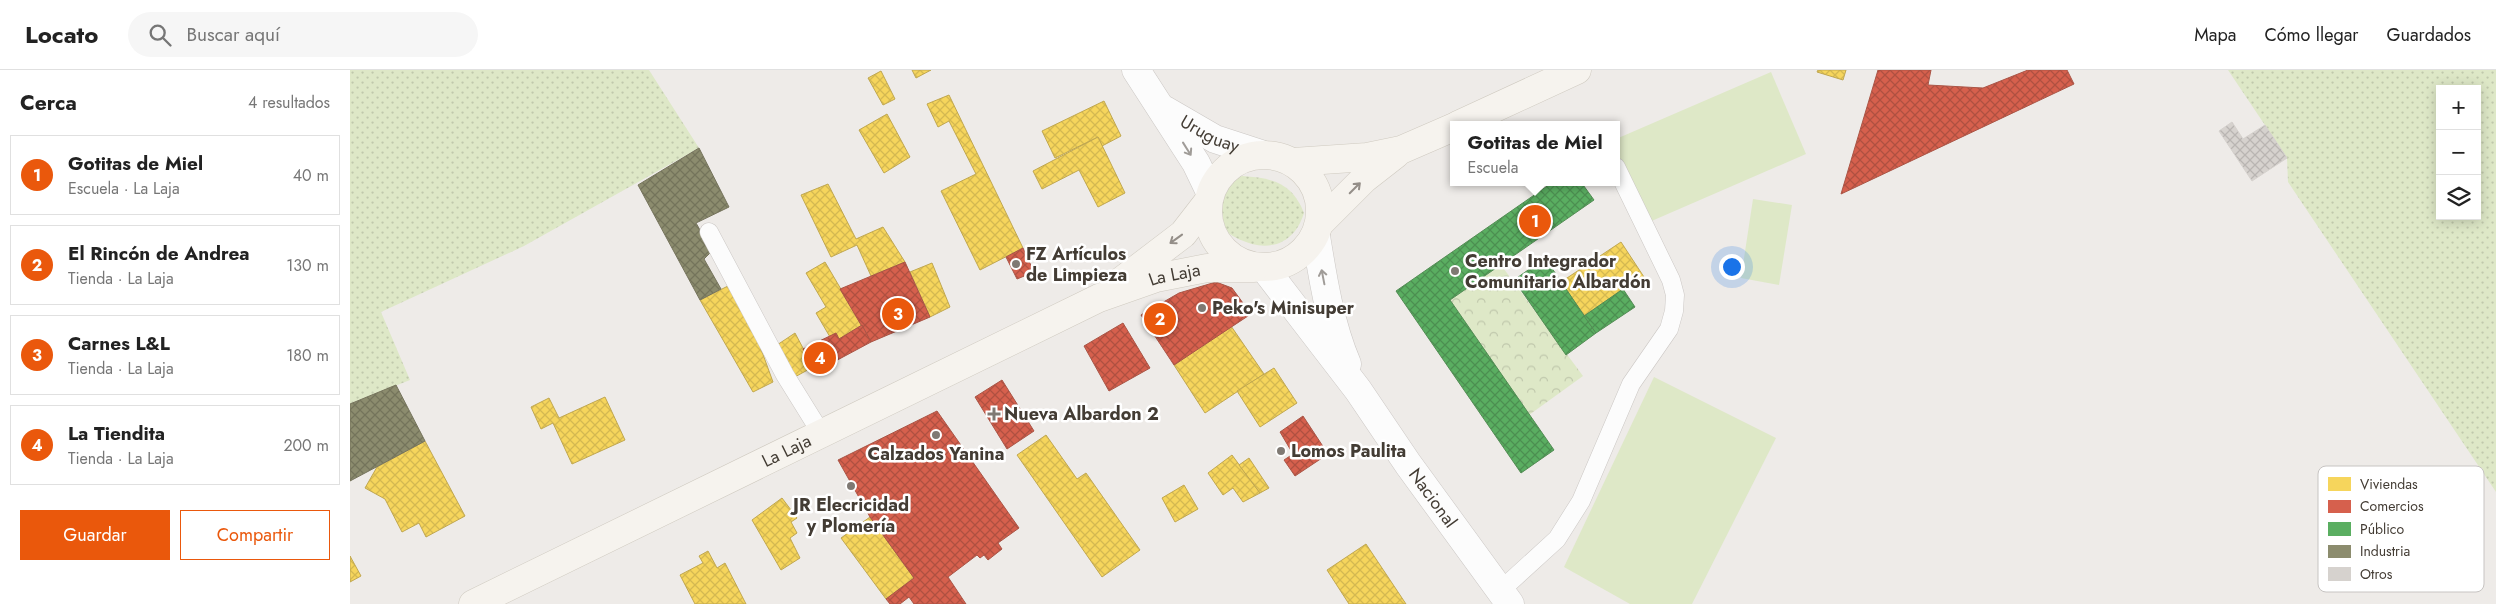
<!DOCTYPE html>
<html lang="es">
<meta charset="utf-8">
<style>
:root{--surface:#fff;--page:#f6f6f6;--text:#222;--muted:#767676;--line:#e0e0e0;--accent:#ea580c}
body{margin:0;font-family:Jost,sans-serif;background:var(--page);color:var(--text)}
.controls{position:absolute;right:15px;top:15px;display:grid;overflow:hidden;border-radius:0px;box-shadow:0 2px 12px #0003}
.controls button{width:45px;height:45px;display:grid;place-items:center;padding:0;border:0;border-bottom:1px solid var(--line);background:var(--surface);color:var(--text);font:25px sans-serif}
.you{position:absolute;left:1381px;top:196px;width:18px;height:18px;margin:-12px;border:4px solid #fff;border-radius:50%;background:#1a73e8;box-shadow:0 0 0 8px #1a73e833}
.badge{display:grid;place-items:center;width:32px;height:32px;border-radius:50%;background:var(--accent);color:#fff;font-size:16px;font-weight:700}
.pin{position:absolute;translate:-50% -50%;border:2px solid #fff;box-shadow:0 1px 5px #0006}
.popup{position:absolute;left:1100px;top:51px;width:170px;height:65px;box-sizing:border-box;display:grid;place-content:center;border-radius:0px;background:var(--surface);filter:drop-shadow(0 1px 4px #0005);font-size:16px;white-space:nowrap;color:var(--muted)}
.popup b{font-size:19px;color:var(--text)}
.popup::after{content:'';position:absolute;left:50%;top:100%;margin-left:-10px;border:10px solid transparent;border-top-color:var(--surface)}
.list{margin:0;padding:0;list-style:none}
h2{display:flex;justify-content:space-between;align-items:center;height:65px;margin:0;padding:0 20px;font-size:21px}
h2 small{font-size:16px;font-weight:400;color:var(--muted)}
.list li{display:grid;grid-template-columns:32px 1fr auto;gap:15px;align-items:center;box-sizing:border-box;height:80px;margin:0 10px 10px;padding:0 10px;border:1px solid var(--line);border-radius:0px}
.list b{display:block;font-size:19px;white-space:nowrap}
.list p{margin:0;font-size:16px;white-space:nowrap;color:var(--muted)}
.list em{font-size:16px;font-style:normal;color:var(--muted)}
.actions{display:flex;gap:10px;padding:15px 20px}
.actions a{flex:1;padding:11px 0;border:1px solid var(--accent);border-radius:0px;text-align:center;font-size:18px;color:var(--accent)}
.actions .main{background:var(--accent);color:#fff}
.icon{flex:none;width:28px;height:28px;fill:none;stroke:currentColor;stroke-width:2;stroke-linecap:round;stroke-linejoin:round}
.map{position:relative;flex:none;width:2146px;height:534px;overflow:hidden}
header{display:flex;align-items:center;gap:30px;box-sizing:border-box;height:70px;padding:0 25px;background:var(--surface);border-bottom:1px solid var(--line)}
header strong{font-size:24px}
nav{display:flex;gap:28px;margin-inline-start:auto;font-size:18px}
.search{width:350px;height:45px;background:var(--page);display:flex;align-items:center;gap:12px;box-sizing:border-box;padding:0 18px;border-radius:28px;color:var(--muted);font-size:19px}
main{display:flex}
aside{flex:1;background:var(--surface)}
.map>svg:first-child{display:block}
.grass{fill:url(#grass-dots);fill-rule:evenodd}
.park{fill:url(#park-crowns)}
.garden{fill:#dee8c7}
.homes{fill:url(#homes-cross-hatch);stroke:#c0a750}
.shops{fill:url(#shops-cross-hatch);stroke:#aa5546}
.public{fill:url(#public-cross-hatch);stroke:#538c54}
.industry{fill:url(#industry-cross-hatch);stroke:#76745d}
.building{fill:url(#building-cross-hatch);stroke:#d6d2ce}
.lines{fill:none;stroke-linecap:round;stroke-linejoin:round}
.lane-casing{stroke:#cbc7c4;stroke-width:19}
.street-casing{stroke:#cbc7c4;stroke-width:29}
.secondary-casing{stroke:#cfcac0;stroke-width:29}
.lane{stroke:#fcfcfc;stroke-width:18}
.street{stroke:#fcfcfc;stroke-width:28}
.secondary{stroke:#f6f3ee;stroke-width:28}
.oneway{stroke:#a09c98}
.oneway2{stroke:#948e88}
.poi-dot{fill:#7f7973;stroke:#fff;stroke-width:2}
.labels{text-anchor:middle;stroke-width:5;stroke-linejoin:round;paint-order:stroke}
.street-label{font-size:18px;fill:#433c34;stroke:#fff}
.poi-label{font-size:18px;font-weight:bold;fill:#433c34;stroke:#fff;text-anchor:start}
.key{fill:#fff;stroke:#c7c4c2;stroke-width:1}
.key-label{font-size:14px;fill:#433c34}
</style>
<header>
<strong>Locato</strong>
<div class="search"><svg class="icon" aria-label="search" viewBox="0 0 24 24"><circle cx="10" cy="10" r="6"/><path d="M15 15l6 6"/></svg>Buscar aquí</div>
<nav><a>Mapa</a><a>Cómo llegar</a><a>Guardados</a></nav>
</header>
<main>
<aside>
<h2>Cerca<small>4 resultados</small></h2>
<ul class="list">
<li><span class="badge">1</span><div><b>Gotitas de Miel</b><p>Escuela · La Laja</p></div><em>40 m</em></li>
<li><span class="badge">2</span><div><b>El Rincón de Andrea</b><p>Tienda · La Laja</p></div><em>130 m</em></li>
<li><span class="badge">3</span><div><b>Carnes L&amp;L</b><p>Tienda · La Laja</p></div><em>180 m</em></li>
<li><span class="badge">4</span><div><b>La Tiendita</b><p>Tienda · La Laja</p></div><em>200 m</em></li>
</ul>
<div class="actions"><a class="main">Guardar</a><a>Compartir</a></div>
</aside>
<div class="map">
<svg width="2146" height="534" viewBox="0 0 2146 534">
<defs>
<pattern id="grass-dots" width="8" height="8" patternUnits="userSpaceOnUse" patternTransform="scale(1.25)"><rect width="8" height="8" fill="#dee8c7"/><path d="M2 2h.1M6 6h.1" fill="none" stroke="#c0c8ac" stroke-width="1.8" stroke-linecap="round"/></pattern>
<pattern id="park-crowns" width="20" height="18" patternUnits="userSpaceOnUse" patternTransform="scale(1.25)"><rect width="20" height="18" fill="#dee8c7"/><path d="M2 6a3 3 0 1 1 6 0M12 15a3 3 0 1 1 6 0" fill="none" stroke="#c0c8ac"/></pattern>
<pattern id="homes-cross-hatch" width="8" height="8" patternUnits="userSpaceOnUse" patternTransform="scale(1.25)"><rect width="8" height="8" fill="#f6d55c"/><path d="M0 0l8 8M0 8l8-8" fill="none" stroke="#d4b851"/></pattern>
<pattern id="shops-cross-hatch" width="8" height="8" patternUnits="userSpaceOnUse" patternTransform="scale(1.25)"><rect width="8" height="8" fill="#d6604d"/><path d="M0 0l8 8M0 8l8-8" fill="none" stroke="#af5041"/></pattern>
<pattern id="public-cross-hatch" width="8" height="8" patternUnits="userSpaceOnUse" patternTransform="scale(1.25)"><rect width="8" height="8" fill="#5aae61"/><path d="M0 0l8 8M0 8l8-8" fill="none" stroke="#4c8f51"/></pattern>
<pattern id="industry-cross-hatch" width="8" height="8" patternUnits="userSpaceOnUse" patternTransform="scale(1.25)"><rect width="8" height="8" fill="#8c8c6e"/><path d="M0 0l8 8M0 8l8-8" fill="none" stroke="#74745b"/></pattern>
<pattern id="building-cross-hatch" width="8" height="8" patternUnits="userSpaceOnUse" patternTransform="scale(1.25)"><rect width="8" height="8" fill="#d6d2ce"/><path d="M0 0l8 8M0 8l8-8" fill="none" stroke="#b9b5b2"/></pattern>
</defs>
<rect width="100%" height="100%" fill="#eeebe8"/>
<g class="grass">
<polygon points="0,0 299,0 349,78 174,176 31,242 60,310 0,334"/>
<path d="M1878,0h268v422l-208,-310 -1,-24zM2090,19h37v127h-37z"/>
<path d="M892,106c31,2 50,7 62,37 -2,6 -5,13 -9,18 -22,27 -57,12 -79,-7 -3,-26 3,-36 26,-48z"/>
</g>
<polygon class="park" points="1151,195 1233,306 1179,345 1100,230"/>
<g class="garden">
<polygon points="1421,2 1456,84 1297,153 1266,82 1266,69"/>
<polygon points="1403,129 1442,135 1429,215 1391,208"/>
<polygon points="1304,307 1426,368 1342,534 1280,534 1214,497"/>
</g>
<g class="homes">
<polygon points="562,0 581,0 566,8"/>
<polygon points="1468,0 1496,0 1493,10 1467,2"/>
<polygon points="531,1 545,29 533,35 518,8"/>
<polygon points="599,25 673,178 630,200 591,121 626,104 599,51 588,57 577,34"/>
<polygon points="754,31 771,66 752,76 748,67 705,88 692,61"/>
<polygon points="537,44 560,87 534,103 509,60"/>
<polygon points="748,67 775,123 748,137 729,100 692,119 683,101"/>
<polygon points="478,114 506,169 533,157 555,192 521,206 507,175 481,187 451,125"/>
<polygon points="1271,172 1294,207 1234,246 1211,212"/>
<polygon points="475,192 512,255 489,269 486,263 480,267 466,243 476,237 456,203"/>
<polygon points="582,193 600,237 580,247 560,202"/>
<polygon points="378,216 407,268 423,312 403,322 350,230"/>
<polygon points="881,256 914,304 855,343 824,295"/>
<polygon points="445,263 463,297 443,308 424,277"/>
<polygon points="924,298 947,333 910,357 887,321"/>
<polygon points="255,327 275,370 222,394 203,353 191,359 181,337 199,328 209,348"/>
<polygon points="696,365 727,409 736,403 790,480 752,507 667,385"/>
<polygon points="75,371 115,446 76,467 69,453 52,462 35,429 15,418 27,397"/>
<polygon points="882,385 910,423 893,432 883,418 873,425 858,403"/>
<polygon points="899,388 919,418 910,423 889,395"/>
<polygon points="834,415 848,439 825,452 812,428"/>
<polygon points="432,428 447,448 441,452 447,463 440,468 450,488 431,500 402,450"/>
<polygon points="520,447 564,508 536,529 491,468"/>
<polygon points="1016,474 1056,534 999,534 977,500"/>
<polygon points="358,481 367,498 375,493 396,534 345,534 330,505 353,493 349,486"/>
<polygon points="0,486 11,506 0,512"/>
</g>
<g class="shops">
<polygon points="1528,0 1581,0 1578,15 1633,18 1678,0 1717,0 1724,14 1491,124"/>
<polygon points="673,178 684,202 667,209 656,187"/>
<polygon points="555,192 580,247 521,272 490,219"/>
<polygon points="866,212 882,218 901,244 824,295 791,245 829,223"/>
<polygon points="773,253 800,298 759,321 734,276"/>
<polygon points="512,255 521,272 465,302 453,279 486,263 489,269"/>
<polygon points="652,310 684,361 657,379 625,327"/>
<polygon points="587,341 669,458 648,473 652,479 638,490 634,485 630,488 627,485 598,507 616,534 564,534 559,527 550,534 540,534 536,529 564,508 520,447 488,390"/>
<polygon points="953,346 978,384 945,406 934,390 943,384 930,362"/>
</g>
<g class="public">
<polygon points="1203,112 1231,112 1244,130 1100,230 1204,380 1171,403 1046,221"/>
<polygon points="1195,188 1246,263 1216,285 1164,210"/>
<polygon points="1273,219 1285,237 1246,263 1234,246"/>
</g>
<g class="industry">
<polygon points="349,78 379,137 346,153 362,181 354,189 371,219 350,230 288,115"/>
<polygon points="46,315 75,371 0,411 0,334"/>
</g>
<polygon class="building" points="1882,52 1893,69 1915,55 1937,88 1902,111 1869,61"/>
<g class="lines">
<g class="lane-casing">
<g id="lane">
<polyline points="359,162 435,305 471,363"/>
<polyline points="1150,521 1207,469 1231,431 1281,314 1319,259 1324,241 1325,225 1321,210 1266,97"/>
</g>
</g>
<g class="street-casing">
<g id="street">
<polyline points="786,0 846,93 860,122"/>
<path id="s1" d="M815,40l50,29 46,15"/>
<path d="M966,166c7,43 14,88 31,128"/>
<path id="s2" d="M915,199l93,121 50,74 102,140"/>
</g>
</g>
<g class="secondary-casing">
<g id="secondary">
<polyline points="1108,55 1227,0"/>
<circle cx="914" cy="141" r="56"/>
<polyline points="943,92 1017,87 1051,80 1104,57"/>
<polyline points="970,153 1014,109 1046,84"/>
<polyline points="766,215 833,164 857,133"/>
<path id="s3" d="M123,534l626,-306 57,-20 51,-10h47"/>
</g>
</g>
<use href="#lane" class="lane"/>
<use href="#street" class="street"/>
<use href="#secondary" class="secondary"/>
</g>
<defs><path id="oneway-shaft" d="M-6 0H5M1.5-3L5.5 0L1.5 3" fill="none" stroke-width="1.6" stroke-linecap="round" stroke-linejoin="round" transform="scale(1.25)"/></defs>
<g class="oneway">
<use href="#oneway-shaft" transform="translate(837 79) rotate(58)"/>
<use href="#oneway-shaft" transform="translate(973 207) rotate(-101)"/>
</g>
<g class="oneway2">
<use href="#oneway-shaft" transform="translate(1005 118) rotate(-45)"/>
<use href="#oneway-shaft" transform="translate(826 169) rotate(144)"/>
</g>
<g class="poi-dot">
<circle cx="666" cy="194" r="5"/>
<circle cx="1105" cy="201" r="5"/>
<circle cx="852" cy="238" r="5"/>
<path d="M641.5 336.5h5v5h5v5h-5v5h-5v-5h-5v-5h5z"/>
<circle cx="586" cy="365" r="5"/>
<circle cx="931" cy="381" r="5"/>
<circle cx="501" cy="416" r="5"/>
</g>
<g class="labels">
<g class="street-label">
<text dy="6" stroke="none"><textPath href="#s1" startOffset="51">Uruguay</textPath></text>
<text dy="6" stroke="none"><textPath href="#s3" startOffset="776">La Laja</textPath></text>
<text dy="6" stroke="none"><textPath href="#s3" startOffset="349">La Laja</textPath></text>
<text dy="6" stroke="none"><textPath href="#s2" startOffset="284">Nacional</textPath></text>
</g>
<g class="poi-label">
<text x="676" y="190">FZ Artículos<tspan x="676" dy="21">de Limpieza</tspan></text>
<text x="1115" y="197">Centro Integrador<tspan x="1115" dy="21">Comunitario Albardón</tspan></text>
<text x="862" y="244">Peko's Minisuper</text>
<text x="654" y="350">Nueva Albardon 2</text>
<text x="941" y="387">Lomos Paulita</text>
<text x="586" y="390" text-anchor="middle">Calzados Yanina</text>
<text x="501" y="441" text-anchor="middle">JR Elecricidad<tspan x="501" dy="21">y Plomería</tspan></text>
</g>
</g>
<rect x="1968" y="396" width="166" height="126" rx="8" class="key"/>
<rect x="1978" y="407" width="23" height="14" fill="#f6d55c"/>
<rect x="1978" y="430" width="23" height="13" fill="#d6604d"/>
<rect x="1978" y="452" width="23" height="14" fill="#5aae61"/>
<rect x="1978" y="475" width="23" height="13" fill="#8c8c6e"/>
<rect x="1978" y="497" width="23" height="14" fill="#d6d2ce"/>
<g class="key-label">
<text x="2010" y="419">Viviendas</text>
<text x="2010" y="441">Comercios</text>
<text x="2010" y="464">Público</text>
<text x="2010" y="486">Industria</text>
<text x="2010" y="509">Otros</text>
</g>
</svg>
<div class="controls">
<button>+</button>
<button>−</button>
<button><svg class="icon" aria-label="layers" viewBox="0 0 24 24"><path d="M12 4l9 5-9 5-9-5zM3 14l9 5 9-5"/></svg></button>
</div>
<div class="you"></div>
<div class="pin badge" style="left:1185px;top:151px">1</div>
<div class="popup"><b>Gotitas de Miel</b>Escuela</div>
<div class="pin badge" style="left:810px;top:249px">2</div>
<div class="pin badge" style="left:548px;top:244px">3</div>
<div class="pin badge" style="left:470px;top:288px">4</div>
</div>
</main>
